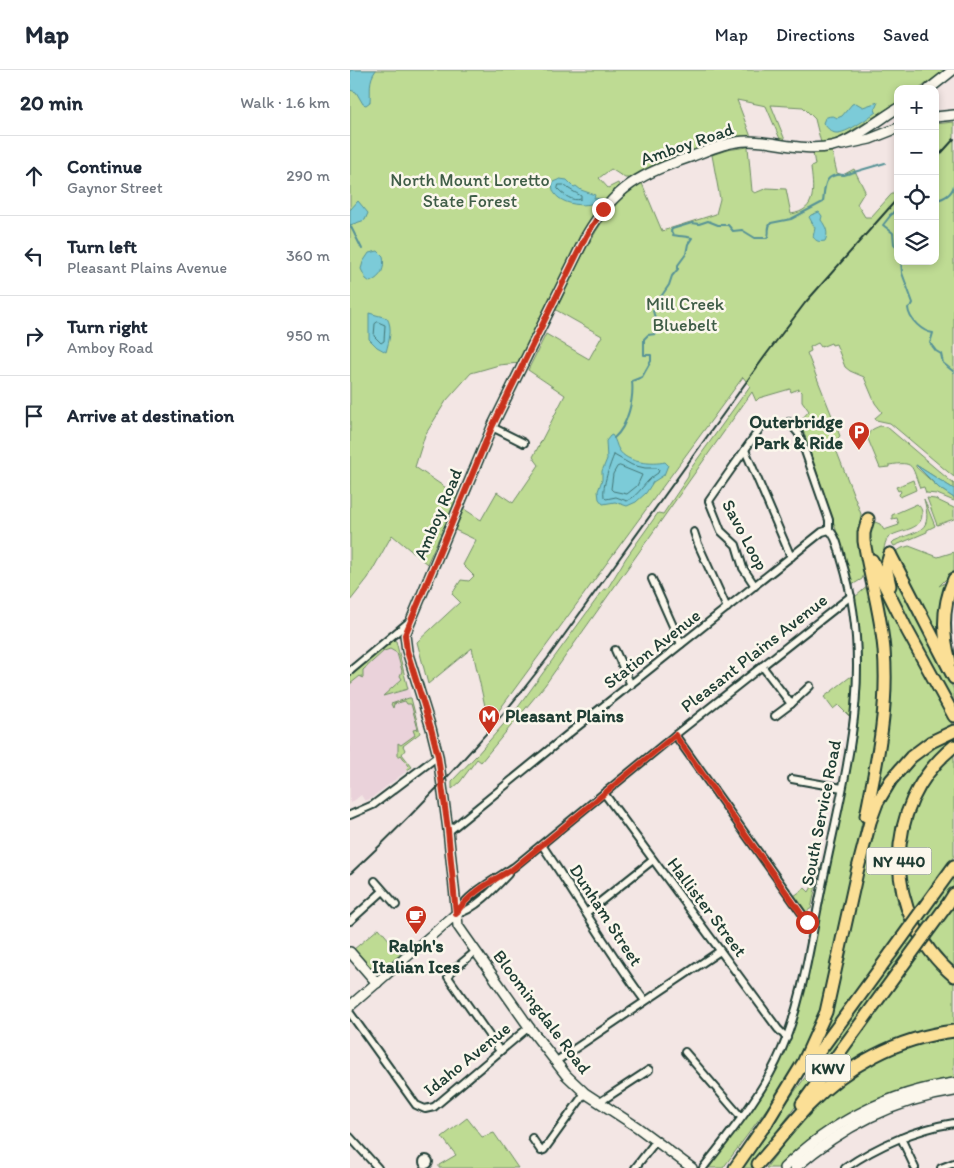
<!DOCTYPE html>
<meta charset="utf-8">
<style>
:root{--surface:#fff;--page:#f2f2f3;--text:#1f2937;--muted:#747a83;--line:#e0e1e3}
body{margin:0;font-family:Itim,sans-serif;background:var(--page);color:var(--text)}
.controls{position:absolute;right:15px;top:15px;display:grid;overflow:hidden;border-radius:10px;box-shadow:0 2px 8px #0003}
.controls button{width:45px;height:45px;display:grid;place-items:center;padding:0;border:0;border-bottom:1px solid var(--line);background:var(--surface);color:var(--text);font:25px sans-serif}
.stop{position:absolute;width:15px;height:15px;margin:-11px;border:4px solid #c8321e;border-radius:50%;background:#fff}
.stop.end{background:#c8321e;border-color:#fff;box-shadow:0 1px 5px #0008}
.list{margin:0;padding:0;list-style:none}
h2{display:flex;justify-content:space-between;align-items:center;height:65px;margin:0;padding:0 20px;font-size:21px}
h2 small{font-size:16px;font-weight:400;color:var(--muted)}
.list li{display:grid;grid-template-columns:32px 1fr auto;gap:15px;align-items:center;box-sizing:border-box;height:80px;padding:0 20px;border-top:1px solid var(--line)}
.list b{display:block;font-size:19px;white-space:nowrap}
.list p{margin:0;font-size:16px;white-space:nowrap;color:var(--muted)}
.list em{font-size:16px;font-style:normal;color:var(--muted)}
.icon{flex:none;width:28px;height:28px;fill:none;stroke:currentColor;stroke-width:2;stroke-linecap:round;stroke-linejoin:round}
.map{position:relative;flex:none;width:604px;height:1098px;overflow:hidden}
header{display:flex;align-items:center;gap:30px;box-sizing:border-box;height:70px;padding:0 25px;background:var(--surface);border-bottom:1px solid var(--line)}
header strong{font-size:24px}
nav{display:flex;gap:28px;margin-inline-start:auto;font-size:18px}
main{display:flex}
aside{flex:1;background:var(--surface)}
.map>svg:first-child{display:block}
.built{fill:#ead2da}
.green{fill:#bedb93;stroke:#6e8c64}
.water{fill:#7bcbd8;stroke:#569296}
.lines{fill:none;stroke-linecap:round;stroke-linejoin:round}
.shore{stroke:#447676;stroke-width:1}
.stream{stroke:#569296;stroke-width:2}
.street-casing{stroke:#1f3d34;stroke-width:10}
.secondary-casing{stroke:#1f3d34;stroke-width:12}
.highway-casing{stroke:#1f3d34;stroke-width:15}
.street{stroke:#fbf7ec;stroke-width:6}
.secondary{stroke:#fbf7ec;stroke-width:9}
.highway{stroke:#fbdf96;stroke-width:11}
.rail{stroke:#1f3d34;stroke-width:2}
.highway-bridge-casing{stroke:#1f3d34;stroke-width:15;stroke-linecap:butt}
.highway-bridge{stroke:#fbdf96;stroke-width:11}
.route{stroke:#c8321e;stroke-width:6}
.labels{text-anchor:middle;stroke-width:5;stroke-linejoin:round;paint-order:stroke}
.shield{fill:#fbf7ec;stroke:#61756b;stroke-width:1}
.shield-label{font-size:16px;font-weight:bold;fill:#1f3d34}
.street-label{font-size:18px;fill:#1f3d34;stroke:#fbf7ec}
.park-label{font-size:18px;fill:#3f5d47;stroke:#fbf7ec}
.poi-label{font-size:18px;font-weight:bold;fill:#1f3d34;stroke:#fbf7ec;text-anchor:end}
</style>
<header>
<strong>Map</strong>
<nav><a>Map</a><a>Directions</a><a>Saved</a></nav>
</header>
<main>
<aside>
<h2>20 min<small>Walk · 1.6 km</small></h2>
<ul class="list">
<li><svg class="icon" aria-label="ahead" viewBox="0 0 24 24"><path d="M12 20V5M6 11l6-6 6 6"/></svg><div><b>Continue</b><p>Gaynor Street</p></div><em>290 m</em></li>
<li><svg class="icon" aria-label="left" viewBox="0 0 24 24"><path d="M17 20v-9H6M10 6l-5 5 5 5"/></svg><div><b>Turn left</b><p>Pleasant Plains Avenue</p></div><em>360 m</em></li>
<li><svg class="icon" aria-label="right" viewBox="0 0 24 24"><path d="M7 20v-9h11M14 6l5 5-5 5"/></svg><div><b>Turn right</b><p>Amboy Road</p></div><em>950 m</em></li>
<li><svg class="icon" aria-label="arrive" viewBox="0 0 24 24"><path d="M6 21V4h12l-3 4 3 4H6"/></svg><div><b>Arrive at destination</b></div></li>
</ul>
</aside>
<div class="map">
<svg width="604" height="1098" viewBox="0 0 604 1098">
<rect width="100%" height="100%" fill="#f3e6e4"/>
<filter id="ink" filterUnits="userSpaceOnUse"><feTurbulence type="fractalNoise" baseFrequency=".02" numOctaves="2"/><feDisplacementMap in="SourceGraphic" scale="10" xChannelSelector="R" yChannelSelector="G"/><feConvolveMatrix kernelMatrix="1 2 1 2 8 2 1 2 1" color-interpolation-filters="sRGB"/></filter>
<g filter="url(#ink)">
<polygon class="built" points="43,570 46,571 70,661 70,663 53,676 55,680 52,684 62,697 20,729 15,731 11,725 0,734 0,607"/>
<g class="green">
<path d="M0,0h595l-26,19h-21v13l-61,38 -16,3 -6,-24 -12,-12 -32,-2 14,35 -5,-1 -14,-33 -29,-6 14,37c-42,5 -83,25 -122,41h-4l-14,-9 -12,9 9,10 10,-5 1,2 -20,24 -24,38 -56,116 -20,2 -28,8 -25,28 -21,34 -10,32 43,29 -31,68 -35,-29 -24,43 -18,23z"/>
<path d="M604,52v355l-64,-54 -14,-3 -1,-2 7,-6 -7,-9 -11,-26 -14,-6 -5,-4 -9,-23 -4,1 -1,-2 -10,4 -3,-4 -8,4 1,4 -4,2 33,83 -4,4 -1,7 26,67 -2,24 5,36 -2,5 -10,6c-14,-56 -35,-109 -52,-164l9,-10 -7,-10v-9l-3,-3 -8,3 -1,-3 -31,9 -3,3 -4,-9 -207,293 -64,77 -4,-3 -17,23 -8,7v-8l24,-25 40,-46 88,-121 2,1 3,-4 17,-28 32,-45 5,1 25,-37 1,-6 61,-85 -7,-9 -254,347 -17,-76 -44,36 -11,-42 43,-40 -8,-8 9,-14 8,1 5,-5 -11,-11 13,-25 -21,-10 9,-21 17,11 16,-28 16,11 26,-38 -6,-8 32,-62 -37,-25 18,-36 43,25 13,-23 -46,-26c23,-46 42,-98 85,-129l21,50 54,-17 4,-15 -8,-44 15,-5 21,-3 4,44 3,2 12,-5 19,1 5,25c27,-4 22,-26 20,-47l4,-2 -2,-12 19,-1 5,21 6,2 11,-6 11,22 -8,13 8,13h6l27,-30v74h37v-137z"/>
<path d="M530,356l7,1 67,57v5l-38,-24v2l23,21 15,10v3l-17,-7 -11,-1 -2,-6 -4,1c-9,-23 -5,-27 -31,-23v2l-9,1 -12,-29c0,-9 5,-10 12,-13z"/>
<polygon points="563,410 566,420 550,427 549,424 551,422 550,420 548,421 546,417"/>
<polygon points="577,428 585,429 604,438 604,449 587,455"/>
<path d="M574,429l11,27 -8,4v2l-33,14 -2,-3 2,-2c26,-12 39,-8 30,-42z"/>
<path d="M567,434c4,3 5,6 5,10 0,18 -25,15 -34,24 -5,5 -4,19 -7,27l-5,-2c-5,-12 -13,-31 -1,-41l5,2 4,6 15,-5 -2,-7 -5,1v-4z"/>
<polygon points="559,476 588,487 604,482 604,501 589,516 595,513 603,504 591,572 544,483 552,478"/>
<polygon points="541,493 604,620 604,637 576,588 546,523 538,503"/>
<polygon points="527,511 568,594 604,658 582,669 521,741 534,669"/>
<path d="M519,515l8,37 5,63 -12,96 -44,219 -22,54 -17,27 -64,87h-14l63,-92 13,-24 13,-37 58,-278c7,-50 7,-90 -1,-140z"/>
<polygon points="43,570 46,571 58,619 33,626 52,609 50,606 52,601 47,583 40,579 34,581 13,600 13,608 10,606 0,614 0,607"/>
<polygon points="500,607 503,607 500,647 488,635 483,639 474,627"/>
<polygon points="59,628 61,628 70,663 53,676 55,680 52,684 62,697 57,700 56,699 59,696 51,685 48,687 48,673 51,675 65,665 63,660 68,659 61,634 57,634 55,631 44,634 43,638 41,634"/>
<polygon points="602,668 601,672 558,730 551,831 547,832 556,851 465,977 522,753 541,714 578,677"/>
<polygon points="604,680 604,786 562,844 552,778 571,720"/>
<polygon points="469,793 470,795 461,839 460,839 456,842 444,826 455,818 459,822 465,811"/>
<polygon points="604,802 604,818 571,863 566,855"/>
<polygon points="604,834 604,903 577,872"/>
<polygon points="29,858 51,884 26,905 3,880"/>
<polygon points="562,861 567,868 401,1098 389,1098"/>
<polygon points="573,878 604,911 604,959 593,960 474,1013"/>
<polygon points="604,963 604,1010 434,1093 429,1098 416,1098 455,1046 492,1010 528,986"/>
<polygon points="117,1048 132,1067 144,1063 168,1098 89,1098 89,1095 106,1085 92,1067"/>
</g>
<g class="water">
<path d="M0,0h26c-8,11 -5,19 -6,32l-4,3 -3,-1 -7,-12 -6,-2z"/>
<path d="M528,32l-3,7 1,3c-8,6 -30,22 -40,21 -5,0 -10,-7 -13,-10l2,-5c4,-2 8,-3 12,0l5,-2 10,-12 4,-1 7,4z"/>
<path d="M210,109l7,1 7,7 2,-1 5,4 14,5 -1,3 8,1c-13,12 -55,5 -49,-17z"/>
<polygon points="8,131 18,143 15,150 0,155 0,140"/>
<path d="M469,142l3,4 -1,4c5,7 8,13 4,21 -6,1 -8,1 -12,-4l2,-9 -6,-11 2,-2z"/>
<path d="M28,181l5,5c2,12 -1,21 -13,26l-4,-3 -5,-10 2,-7 6,-9z"/>
<path d="M19,243l18,5c6,10 2,23 -1,34l-9,-5 -8,-8z"/>
<path d="M262,365c4,5 4,10 7,15 8,13 33,15 46,12l3,3 -4,10 -11,7 -7,11 -10,9 -9,4 -12,-4 -12,2 -4,-5 -1,-8 4,-11v-9l5,-12 -1,-18 4,-5z"/>
<polygon points="566,395 604,419 604,428 589,418"/>
</g>
<g class="lines">
<g class="shore">
<path d="M209,115h5c5,5 11,7 17,11v3c-9,3 -17,-4 -23,-10z"/>
<polygon points="28,252 35,255 34,271 31,273 24,266 25,254"/>
<path d="M264,385l18,10 13,3h12l2,2 -1,3c-14,8 -17,21 -31,28l-11,-4 -10,2 -2,-2c-2,-10 6,-33 10,-42z"/>
<polygon points="270,396 292,405 287,416 277,424 263,421 261,419 263,404 267,397"/>
</g>
<g class="stream">
<path d="M585,131c9,-3 17,-6 19,-16"/>
<polyline points="548,136 533,155 543,163 544,174 548,179"/>
<polyline points="540,145 548,141"/>
<polyline points="0,155 12,179"/>
<path d="M551,191l1,12 11,30 -1,2 -4,3c1,12 15,24 25,25l-3,10 6,8 5,3 2,9 11,9"/>
<path d="M264,368c14,-12 20,-40 18,-57l10,-4 9,-16v-6h-7v-16l4,-4 7,-1 3,-6 -5,-17 4,-3 1,-7 11,-16 3,-9 6,-7v-4l8,-11 2,-10 4,-6c-2,-1 -15,-2 -19,-3l-2,-4 1,-2 20,-6 7,1 9,-3 10,4h10l5,6 9,-1 13,8h12c4,-4 -1,-10 4,-15l20,-4 32,-17c2,-15 0,-29 21,-27l41,-12"/>
</g>
<g class="street-casing">
<g id="street">
<polyline points="439,352 449,364 479,450 479,460"/>
<polyline points="142,357 174,373"/>
<polyline points="395,380 441,487"/>
<polyline points="344,462 348,474 377,538"/>
<polyline points="302,509 331,574"/>
<polyline points="405,516 393,498 386,475 371,461 359,431 413,354"/>
<polyline points="265,580 281,615"/>
<polyline points="412,596 441,634 425,646"/>
<polyline points="0,601 60,551"/>
<polyline points="441,634 460,616"/>
<polyline points="325,665 463,859"/>
<polyline points="442,709 492,718"/>
<polyline points="254,723 428,959 437,968"/>
<polyline points="0,745 23,735 88,686"/>
<polyline points="98,762 222,661 472,462 479,460"/>
<path d="M192,775c35,52 66,106 103,156"/>
<polyline points="25,811 46,835"/>
<polyline points="236,843 303,790"/>
<path d="M106,844c12,-21 38,-34 58,-47l161,-132 176,-139"/>
<path d="M106,844c18,-3 40,-27 52,-40"/>
<polyline points="0,851 33,821"/>
<polyline points="126,881 101,902 98,907 150,981"/>
<polyline points="0,943 66,1035 75,1039 84,1037 179,957"/>
<polyline points="335,982 391,1047"/>
<polyline points="205,992 370,881"/>
<polyline points="250,1032 299,1000"/>
<polyline points="0,1067 28,1098"/>
<polyline points="182,1068 191,1081 194,1080 235,1023"/>
<polyline points="551,1068 565,1098"/>
<circle cx="76" cy="1092" r="3"/>
<polyline points="285,1098 306,1071"/>
<path d="M353,1098c29,-37 61,-76 79,-119 21,-50 28,-105 39,-158 22,-111 56,-217 21,-330 -3,-10 -5,-25 -13,-31"/>
<path d="M495,1098c32,-22 71,-39 109,-45"/>
<polyline points="591,1098 604,1093"/>
</g>
</g>
<g class="secondary-casing">
<g id="secondary">
<polyline points="579,19 603,0"/>
<polyline points="585,47 604,45"/>
<polyline points="492,75 520,69 548,58"/>
<polyline points="0,882 27,913"/>
<polyline points="0,936 106,844"/>
<path d="M342,1098l-55,-41 -52,-34 -19,-18 -37,-48 -71,-101 -10,-96 -10,-74 -7,-28 -24,-77 -2,-16 87,-208 94,-191c29,-50 55,-62 107,-80 18,-7 36,-15 55,-15 27,0 55,11 84,5 19,-4 48,-27 66,-38"/>
<path d="M434,1098c45,-45 106,-76 170,-85"/>
<path d="M445,1098c45,-40 99,-68 159,-77"/>
</g>
</g>
<g class="highway-casing">
<g id="highway">
<polyline points="540,484 604,608"/>
<polyline points="540,484 536,497 540,516"/>
<polyline points="522,490 557,560 604,646"/>
<path d="M600,591c-8,-28 -8,-55 4,-82"/>
<path d="M604,676c-74,61 -72,169 0,230"/>
<path d="M516,746c11,-55 23,-109 18,-166 -3,-37 -14,-72 -20,-109v-8l4,-14"/>
<polyline points="588,818 604,796"/>
<polyline points="597,835 604,824"/>
<polyline points="458,997 541,883"/>
<polyline points="452,1034 548,902"/>
<polyline points="414,1057 453,993 476,942 507,802 520,752 527,733 541,710 561,687 581,672 604,661"/>
<path d="M408,1094c17,-19 33,-40 50,-58 39,-41 89,-68 146,-75"/>
<polyline points="385,1098 417,1052"/>
</g>
</g>
<use href="#street" class="street"/>
<use href="#secondary" class="secondary"/>
<use href="#highway" class="highway"/>
<g class="rail">
<polyline points="585,90 604,69"/>
<path d="M0,804c73,-68 136,-135 197,-215l218,-303 40,-53 93,-105"/>
</g>
<g class="highway-bridge-casing">
<g id="highway-bridge">
<polyline points="541,883 588,818"/>
<polyline points="548,902 597,835"/>
</g>
</g>
<use href="#highway-bridge" class="highway-bridge"/>
</g>
</g>
<g class="lines" filter="url(#ink)">
<path class="route" d="M253,139l-17,27 -94,191 -87,208 2,16 24,77 7,28 10,74 8,84c12,-21 38,-34 58,-46l161,-133 132,187"/>
</g>
<defs>
<g id="parking-pin" transform="scale(1.125)"><path d="M0 17L-7.5 6A9.5 9.5 0 1 1 7.5 6Z" fill="#c8321e" stroke="#fbf7ec"/><path d="M-3.5-5.5H1a3.5 3.5 0 0 1 0 7H-1V5.5H-3.5ZM-1-3.4V-.6H.8a1.4 1.4 0 0 0 0-2.8Z" fill="#fff"/></g>
<g id="metro-pin" transform="scale(1.125)"><path d="M0 17L-7.5 6A9.5 9.5 0 1 1 7.5 6Z" fill="#c8321e" stroke="#fbf7ec"/><path d="M-5.5 5V-5H-3L0 0L3-5H5.5V5H3V-.5L0 4L-3-.5V5Z" fill="#fff"/></g>
<g id="cafe-pin" transform="scale(1.125)"><path d="M0 17L-7.5 6A9.5 9.5 0 1 1 7.5 6Z" fill="#c8321e" stroke="#fbf7ec"/><path d="M-5.5-4.5H6V0H3Q3 3.5 0 3.5H-2.5Q-5.5 3.5-5.5 0ZM3-3.2v2h1.7v-2ZM-6 4.5H4V6H-6Z" fill="#fff"/></g>
</defs>
<g fill-rule="evenodd">
<use href="#parking-pin" x="509" y="362"/>
<use href="#metro-pin" x="139" y="646"/>
<use href="#cafe-pin" x="66" y="846"/>
</g>
<g class="labels">
<g class="shield">
<rect x="516.5" y="777.5" width="65" height="27" rx="4"/>
<rect x="455.5" y="984.5" width="45" height="27" rx="4"/>
</g>
<g class="shield-label">
<text x="549" y="797">NY 440</text>
<text x="478" y="1004">KWV</text>
</g>
<g class="street-label">
<text transform="translate(337 74) rotate(-19)" y="6">Amboy Road</text>
<text transform="translate(88 444) rotate(-67)" y="6">Amboy Road</text>
<text transform="translate(395 465) rotate(62)" y="6">Savo Loop</text>
<text transform="translate(302 579) rotate(-38)" y="6">Station Avenue</text>
<text transform="translate(404 583) rotate(-38)" y="6">Pleasant Plains Avenue</text>
<text transform="translate(471 743) rotate(-79)" y="6">South Service Road</text>
<text transform="translate(357 837) rotate(53)" y="6">Hallister Street</text>
<text transform="translate(256 845) rotate(57)" y="6">Dunham Street</text>
<text transform="translate(192 942) rotate(53)" y="6">Bloomingdale Road</text>
<text transform="translate(117 989) rotate(-39)" y="6">Idaho Avenue</text>
</g>
<g class="park-label">
<text x="120" y="116">North Mount Loretto<tspan x="120" dy="21">State Forest</tspan></text>
<text x="335" y="240">Mill Creek<tspan x="335" dy="21">Bluebelt</tspan></text>
</g>
<g class="poi-label">
<text x="493" y="358">Outerbridge<tspan x="493" dy="21">Park &amp; Ride</tspan></text>
<text x="155" y="652" text-anchor="start">Pleasant Plains</text>
<text x="66" y="882" text-anchor="middle">Ralph's<tspan x="66" dy="21">Italian Ices</tspan></text>
</g>
</g>
</svg>
<div class="controls">
<button>+</button>
<button>−</button>
<button><svg class="icon" aria-label="locate" viewBox="0 0 24 24"><circle cx="12" cy="12" r="6"/><path d="M12 2v4M12 18v4M2 12h4M18 12h4"/></svg></button>
<button><svg class="icon" aria-label="layers" viewBox="0 0 24 24"><path d="M12 4l9 5-9 5-9-5zM3 14l9 5 9-5"/></svg></button>
</div>
<div class="stop" style="left:457px;top:852px"></div>
<div class="stop end" style="left:253px;top:139px"></div>
</div>
</main>
